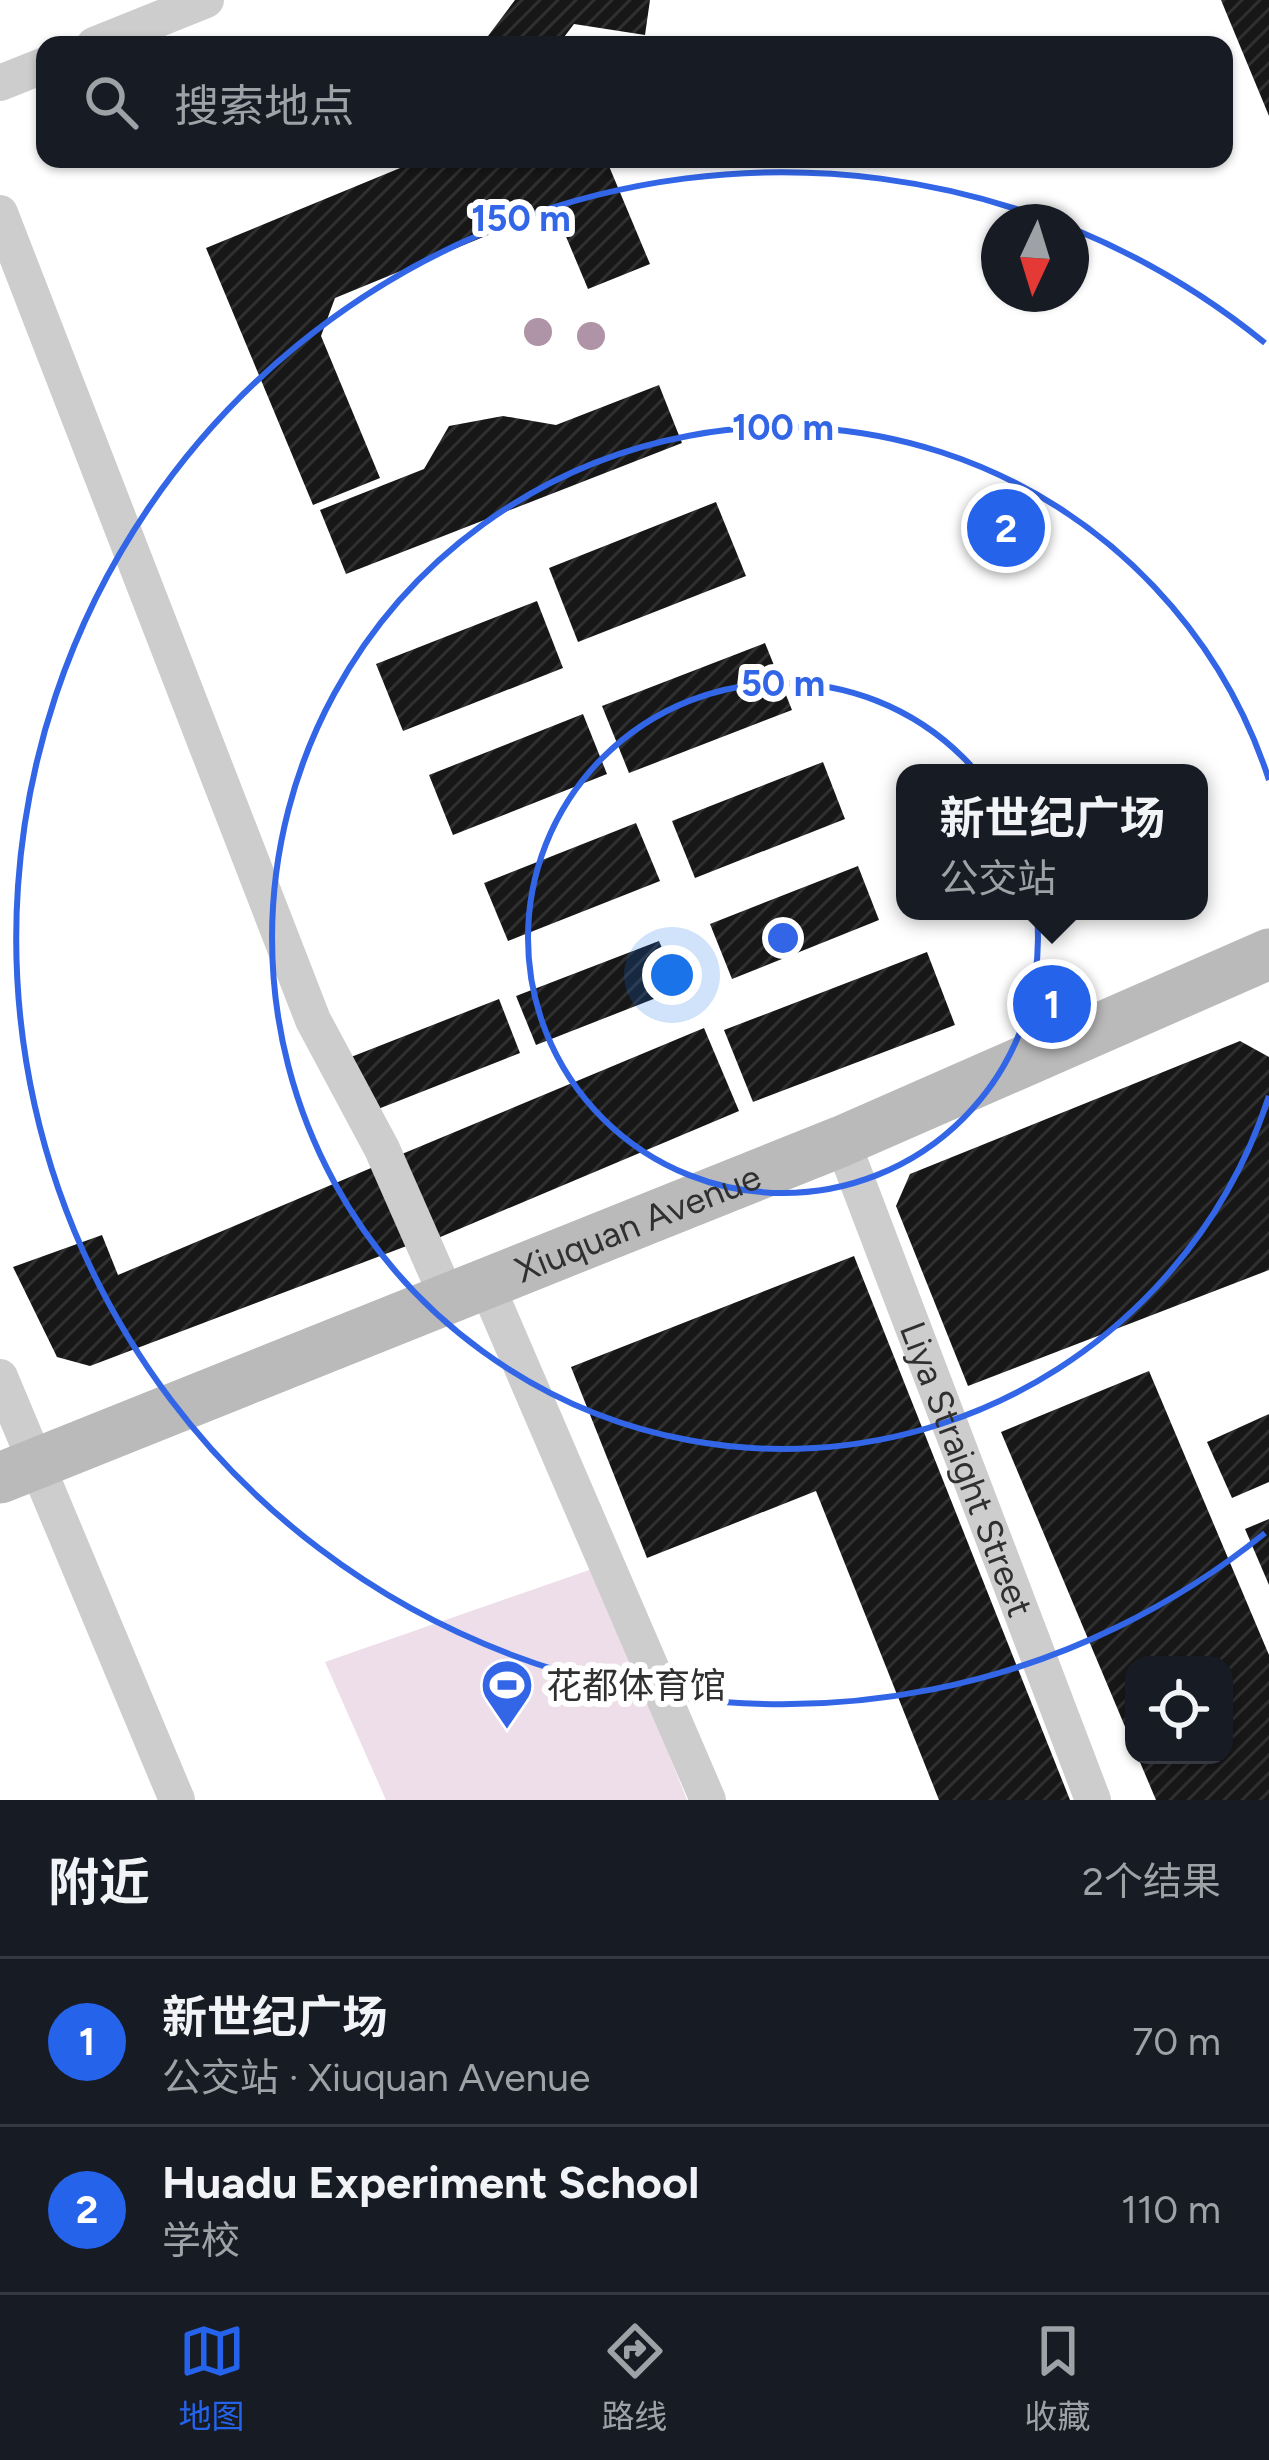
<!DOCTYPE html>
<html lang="zh">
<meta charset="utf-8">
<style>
:root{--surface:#171b24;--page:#20242c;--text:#f1f3f6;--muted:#9ea1a6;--line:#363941;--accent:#2563eb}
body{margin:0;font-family:Figtree,"Noto Sans SC",sans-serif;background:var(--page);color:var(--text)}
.controls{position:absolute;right:36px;bottom:36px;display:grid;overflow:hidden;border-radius:24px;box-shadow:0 3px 9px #0004}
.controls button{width:108px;height:108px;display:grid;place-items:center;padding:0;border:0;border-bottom:3px solid var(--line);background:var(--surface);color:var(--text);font:60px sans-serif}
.compass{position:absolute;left:981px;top:204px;width:108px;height:108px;border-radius:50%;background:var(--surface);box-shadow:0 3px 9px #0004;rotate:184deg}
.you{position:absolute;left:672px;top:975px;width:42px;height:42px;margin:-30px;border:9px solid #fff;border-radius:50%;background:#1a73e8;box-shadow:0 0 0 18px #1a73e833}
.badge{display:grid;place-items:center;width:78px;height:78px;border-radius:50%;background:var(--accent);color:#fff;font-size:39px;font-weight:700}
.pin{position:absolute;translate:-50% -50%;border:6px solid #fff;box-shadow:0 3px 12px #0006}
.popup{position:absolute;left:896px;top:764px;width:312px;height:156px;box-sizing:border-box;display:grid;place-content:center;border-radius:24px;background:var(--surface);filter:drop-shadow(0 3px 9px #0005);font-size:39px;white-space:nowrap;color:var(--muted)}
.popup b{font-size:45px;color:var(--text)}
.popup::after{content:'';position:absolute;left:50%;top:100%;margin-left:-24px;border:24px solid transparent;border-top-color:var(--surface)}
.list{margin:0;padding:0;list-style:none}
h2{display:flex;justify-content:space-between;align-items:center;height:156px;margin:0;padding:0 48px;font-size:51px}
h2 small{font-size:39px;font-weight:400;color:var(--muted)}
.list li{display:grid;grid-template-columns:78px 1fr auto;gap:36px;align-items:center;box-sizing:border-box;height:168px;padding:0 48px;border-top:3px solid var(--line)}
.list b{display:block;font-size:45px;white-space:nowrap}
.list p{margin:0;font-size:39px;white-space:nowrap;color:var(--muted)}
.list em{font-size:39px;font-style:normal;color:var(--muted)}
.icon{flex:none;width:66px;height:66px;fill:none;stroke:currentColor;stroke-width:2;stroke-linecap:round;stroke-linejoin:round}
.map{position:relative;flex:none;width:1269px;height:1800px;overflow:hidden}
.search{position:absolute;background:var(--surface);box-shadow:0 3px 9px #0004;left:36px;right:36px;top:36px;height:132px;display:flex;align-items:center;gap:30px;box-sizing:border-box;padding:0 42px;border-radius:24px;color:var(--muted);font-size:45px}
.sheet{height:492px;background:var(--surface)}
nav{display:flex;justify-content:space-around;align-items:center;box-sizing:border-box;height:168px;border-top:3px solid var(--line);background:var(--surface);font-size:33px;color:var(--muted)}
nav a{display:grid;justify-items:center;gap:6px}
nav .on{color:var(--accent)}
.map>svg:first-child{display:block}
.pitch{fill:#eddee9}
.building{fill:url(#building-hatch)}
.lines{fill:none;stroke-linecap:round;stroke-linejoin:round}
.street{stroke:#cdcdcd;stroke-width:36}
.secondary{stroke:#bababa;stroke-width:51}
.tree{fill:#ae94a6}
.ring{fill:none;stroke:#3266e7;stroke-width:6}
.labels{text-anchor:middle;stroke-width:12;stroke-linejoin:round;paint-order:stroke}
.street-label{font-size:36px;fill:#303030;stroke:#fff}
.poi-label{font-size:36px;fill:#303030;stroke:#fff;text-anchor:start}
.centre{fill:#3266e7;stroke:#fff;stroke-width:6}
.ring-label{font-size:36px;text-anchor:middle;font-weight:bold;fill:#3266e7;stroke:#fff;stroke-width:12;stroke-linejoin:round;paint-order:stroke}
</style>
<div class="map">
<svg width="1269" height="1800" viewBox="0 0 1269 1800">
<defs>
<pattern id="building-hatch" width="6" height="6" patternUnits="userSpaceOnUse" patternTransform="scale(3)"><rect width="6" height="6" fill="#171717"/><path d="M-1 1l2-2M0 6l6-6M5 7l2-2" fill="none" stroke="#303030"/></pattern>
</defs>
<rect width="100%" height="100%" fill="#fff"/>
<polygon class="pitch" points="595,1568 687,1800 386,1800 325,1662"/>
<g class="building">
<polygon points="515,0 650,0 645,35 574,24 558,45 500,45 488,36"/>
<polygon points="1221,0 1269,0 1269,116"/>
<polygon points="422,159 606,159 650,264 588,289 554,208 335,298 321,336 380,478 313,505 206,248"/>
<polygon points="659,385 682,443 346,574 320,510 424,469 449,426 503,416 556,425"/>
<polygon points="716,502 746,576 578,642 549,568"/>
<polygon points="537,601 563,668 403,731 376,664"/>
<polygon points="765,643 792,710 629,773 602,706"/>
<polygon points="583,714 607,774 453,835 429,775"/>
<polygon points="823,762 845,819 695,878 672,821"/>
<polygon points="636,823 660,881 508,941 484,883"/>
<polygon points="858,866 879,920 732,979 710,924"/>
<polygon points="659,941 679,989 536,1045 516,996"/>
<polygon points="927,952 955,1025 753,1102 724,1030"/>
<polygon points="499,999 520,1053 373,1111 351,1057"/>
<polygon points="704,1028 739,1111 438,1238 402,1154"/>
<polygon points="1240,1041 1269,1057 1269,1270 968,1386 896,1206 910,1174"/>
<polygon points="390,1160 425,1239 90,1366 57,1357 13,1267 102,1235 118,1275"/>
<polygon points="854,1256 1070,1800 939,1800 816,1491 647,1558 571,1367"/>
<polygon points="1149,1371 1269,1655 1269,1800 1156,1800 1137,1755 1224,1755 1224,1665 1134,1665 1134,1748 1001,1432"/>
<polygon points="1269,1414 1269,1482 1232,1498 1207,1442"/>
<polygon points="1269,1519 1269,1585 1245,1529"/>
</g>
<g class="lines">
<g class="street">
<polyline points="94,45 206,0"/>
<polyline points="0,83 45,65"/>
<polyline points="0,213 313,1020 382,1149 448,1299"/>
<path id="s1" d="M842,1141l251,659"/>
<polyline points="486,1284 708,1800"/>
<polyline points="0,1377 177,1800"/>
</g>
<path class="secondary" id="s2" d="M0,1478l842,-337 427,-187"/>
</g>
<g class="tree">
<circle cx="538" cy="332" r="14"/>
<circle cx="591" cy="336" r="14"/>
</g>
<g class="ring">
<circle cx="783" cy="938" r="255"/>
<path d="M1269 1096A511 511 0 1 1 1269 780"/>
<path d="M1265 1533A766 766 0 1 1 1051 221M1076 230A766 766 0 0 1 1265 343"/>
</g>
<defs>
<g id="stadium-pin" transform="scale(2.7)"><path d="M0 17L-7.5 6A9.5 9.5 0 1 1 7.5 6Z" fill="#3266e7" stroke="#fff"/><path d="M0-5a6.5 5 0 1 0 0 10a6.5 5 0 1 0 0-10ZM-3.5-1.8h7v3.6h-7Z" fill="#fff"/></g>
</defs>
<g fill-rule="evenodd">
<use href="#stadium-pin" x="507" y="1685"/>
</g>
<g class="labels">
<g class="street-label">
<text dy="13" stroke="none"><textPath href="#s2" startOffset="687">Xiuquan Avenue</textPath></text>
<text dy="13" stroke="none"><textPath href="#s1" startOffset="351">Liya Straight Street</textPath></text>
</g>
<g class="poi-label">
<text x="546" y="1698">花都体育馆</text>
</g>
</g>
<circle cx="783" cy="938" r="18" class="centre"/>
<g class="ring-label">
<text x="521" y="231">150 m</text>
<text x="783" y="440">100 m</text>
<text x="783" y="696">50 m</text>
</g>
</svg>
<div class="controls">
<button><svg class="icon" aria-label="locate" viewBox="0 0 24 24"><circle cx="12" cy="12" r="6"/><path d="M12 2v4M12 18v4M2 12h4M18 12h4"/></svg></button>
</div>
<svg class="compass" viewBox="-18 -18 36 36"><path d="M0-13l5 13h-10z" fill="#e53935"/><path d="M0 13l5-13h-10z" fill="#9ea1a6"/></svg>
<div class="you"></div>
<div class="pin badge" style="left:1052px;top:1004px">1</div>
<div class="popup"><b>新世纪广场</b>公交站</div>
<div class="pin badge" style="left:1006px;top:528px">2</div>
<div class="search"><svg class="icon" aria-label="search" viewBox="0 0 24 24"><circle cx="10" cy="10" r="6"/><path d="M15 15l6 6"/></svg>搜索地点</div>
</div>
<section class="sheet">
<h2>附近<small>2个结果</small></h2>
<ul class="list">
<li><span class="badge">1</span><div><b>新世纪广场</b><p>公交站 · Xiuquan Avenue</p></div><em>70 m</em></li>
<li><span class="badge">2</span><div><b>Huadu Experiment School</b><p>学校</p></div><em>110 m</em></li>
</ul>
</section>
<nav>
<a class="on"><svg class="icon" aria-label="map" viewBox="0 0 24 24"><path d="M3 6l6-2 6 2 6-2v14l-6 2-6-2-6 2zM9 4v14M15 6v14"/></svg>地图</a>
<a><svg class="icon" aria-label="directions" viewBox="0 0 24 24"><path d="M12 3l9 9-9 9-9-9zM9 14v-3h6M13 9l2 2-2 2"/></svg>路线</a>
<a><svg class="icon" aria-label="saved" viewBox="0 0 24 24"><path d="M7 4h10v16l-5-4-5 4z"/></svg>收藏</a>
</nav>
